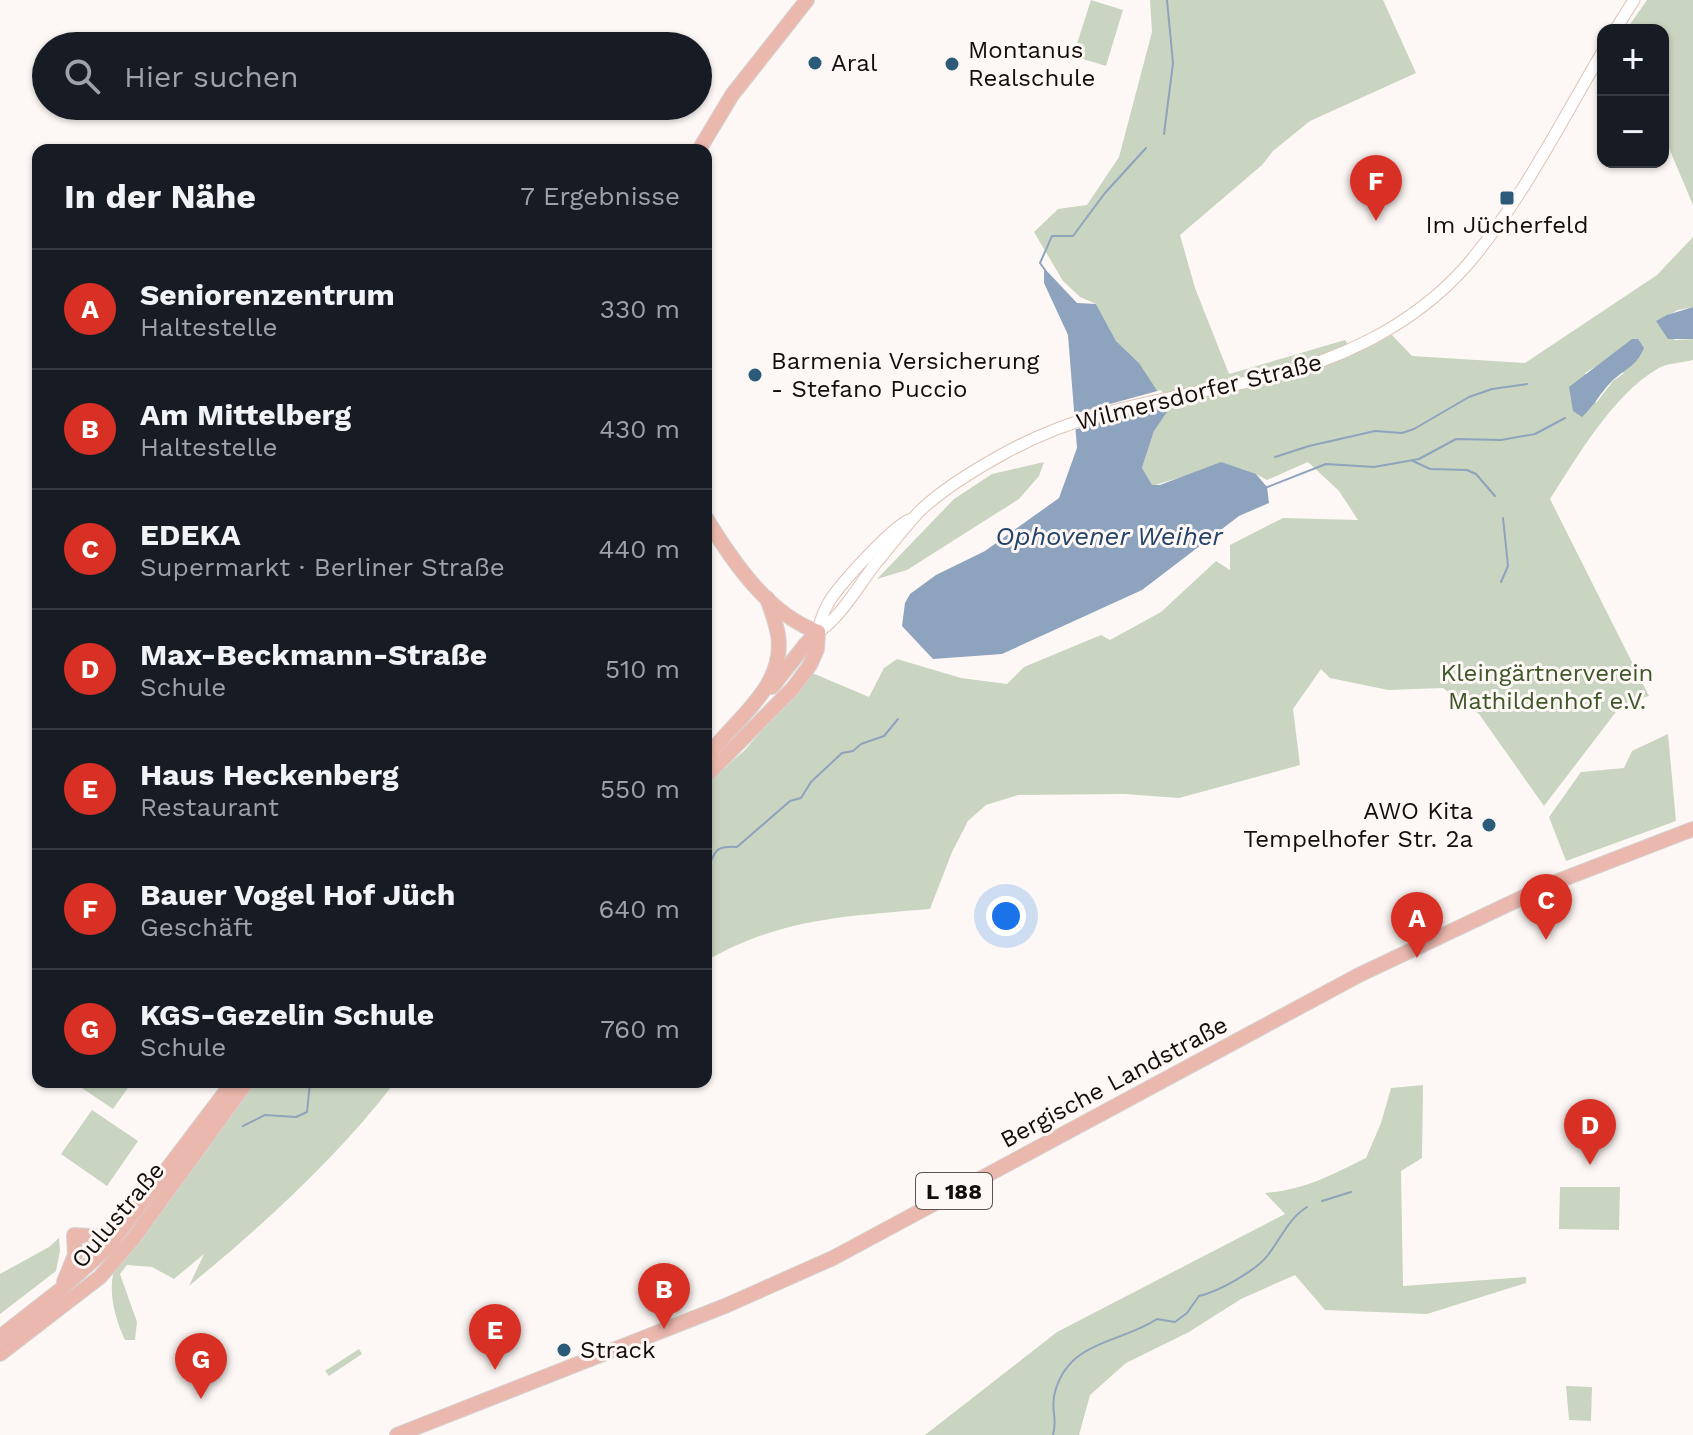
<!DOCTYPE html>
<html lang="de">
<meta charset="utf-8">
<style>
:root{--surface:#171b24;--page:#20242c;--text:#f1f3f6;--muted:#9ea1a6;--line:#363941;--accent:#d93025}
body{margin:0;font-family:"Work Sans",sans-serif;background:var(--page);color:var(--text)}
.controls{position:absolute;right:24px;top:24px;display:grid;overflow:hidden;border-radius:16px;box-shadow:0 2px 6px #0004}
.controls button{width:72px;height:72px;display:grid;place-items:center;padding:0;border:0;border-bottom:2px solid var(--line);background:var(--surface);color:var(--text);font:40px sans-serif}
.you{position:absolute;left:1006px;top:916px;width:28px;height:28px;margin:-20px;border:6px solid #fff;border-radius:50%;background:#1a73e8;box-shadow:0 0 0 12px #1a73e833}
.badge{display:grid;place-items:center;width:52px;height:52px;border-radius:50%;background:var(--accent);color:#fff;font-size:26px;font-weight:700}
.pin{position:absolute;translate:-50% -66px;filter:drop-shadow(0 2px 4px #0008)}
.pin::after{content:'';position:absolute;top:42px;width:28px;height:24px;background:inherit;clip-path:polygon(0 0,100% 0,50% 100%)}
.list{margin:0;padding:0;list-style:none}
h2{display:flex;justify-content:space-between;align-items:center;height:104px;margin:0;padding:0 32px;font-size:34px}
h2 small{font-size:26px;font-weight:400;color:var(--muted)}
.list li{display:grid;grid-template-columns:52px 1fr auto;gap:24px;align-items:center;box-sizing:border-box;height:120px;padding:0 32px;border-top:2px solid var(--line)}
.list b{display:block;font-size:30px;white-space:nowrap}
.list p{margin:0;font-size:26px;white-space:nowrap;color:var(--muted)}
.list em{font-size:26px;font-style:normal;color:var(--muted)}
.icon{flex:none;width:44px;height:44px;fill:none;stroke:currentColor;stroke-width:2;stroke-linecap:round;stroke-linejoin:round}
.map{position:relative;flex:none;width:1693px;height:1435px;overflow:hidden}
.search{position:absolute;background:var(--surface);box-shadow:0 2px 6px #0004;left:32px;top:32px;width:680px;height:88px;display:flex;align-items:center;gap:20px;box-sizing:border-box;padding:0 28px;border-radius:44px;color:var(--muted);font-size:30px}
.panel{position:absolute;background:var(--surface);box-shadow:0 2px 6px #0004;left:32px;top:144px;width:680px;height:944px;border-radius:16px}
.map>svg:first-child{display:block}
.green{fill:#c9d5c1;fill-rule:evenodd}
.water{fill:#8ea3bd}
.pier{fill:#fdf8f5}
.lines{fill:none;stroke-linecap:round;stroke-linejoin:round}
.stream{stroke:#8ea3bd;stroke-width:2}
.minor-casing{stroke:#dec2b4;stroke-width:13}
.major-casing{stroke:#d5d3d3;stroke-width:16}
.minor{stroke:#fff;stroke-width:11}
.major{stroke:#ebb8ad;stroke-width:14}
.poi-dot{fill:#2c5a79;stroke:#fdf8f5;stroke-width:3}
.labels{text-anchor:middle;stroke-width:6;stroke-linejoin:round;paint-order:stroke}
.shield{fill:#fdf8f5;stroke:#5b5450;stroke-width:2}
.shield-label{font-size:22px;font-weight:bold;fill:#160d09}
.poi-label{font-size:24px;fill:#160d09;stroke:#fdf8f5;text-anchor:start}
.street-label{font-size:24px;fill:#160d09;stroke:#fdf8f5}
.park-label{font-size:24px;fill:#40572a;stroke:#fdf8f5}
.water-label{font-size:26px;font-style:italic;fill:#244368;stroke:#fdf8f5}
</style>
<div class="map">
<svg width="1693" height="1435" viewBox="0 0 1693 1435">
<rect width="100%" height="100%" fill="#fdf8f5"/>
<g class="green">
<polygon points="1091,0 1123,10 1106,66 1073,56"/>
<path d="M1150,0h233l33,73 -106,48 -37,30 -11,14 -82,70 15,53 34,86 116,-34 9,12 38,-17 20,21 113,7 132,-88 36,-38v70l-15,3 -21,11 18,19 18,-1v21c-11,3 -27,3 -36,9 -45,27 -79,87 -107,130l99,197 -27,8 -78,102 -65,-92 -36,-26 -55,2 -58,-12 -9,-9 -28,40 7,56 -121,33 -55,-4 -106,1 -32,10 -18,16 -16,31 -22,57c-82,7 -150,9 -224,52v-177l39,-34 65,-78 59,25 15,-29 13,-9 64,19 46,6 17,-17 77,-32 9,5 51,-28 55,-51 14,9v-25l53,-27 75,2 -19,-29 -31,-29 -41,18 -11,-6 -71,2 -33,10 -10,-18 12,-37 -15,-68 -23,-22 -20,-37 -16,-7 -17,-16 -29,-49 24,-23 29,-4 32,-48 33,-125zM1605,361l19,12 -11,8 -17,22 -11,-30z"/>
<polygon points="1647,0 1693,0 1693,205 1663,134 1663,30 1626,30"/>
<polygon points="1044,462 1039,476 1019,499 907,570 877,579 954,499 992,474"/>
<polygon points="1668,734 1676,821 1566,861 1549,817 1581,772 1624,768 1632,751"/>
<polygon points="73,1082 132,1082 113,1109"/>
<path d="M252,1082h143c-58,76 -132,143 -206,204l15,-32 -30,25 -22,-12 -25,-2 -7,9 17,48 -2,18h-10c-10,-21 -17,-47 -11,-70z"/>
<path d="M1423,1085l-1,73 -21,13 2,115 123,-9v6l-99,31 -102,-4 -30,-35 -54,24 -52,33 -63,31 -36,32 -11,40h-154l132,-103 228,-118 -20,-21c40,-3 66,-18 101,-35l15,-35 10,-35z"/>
<polygon points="92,1110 138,1141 107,1186 61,1154"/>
<polygon points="1560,1187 1620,1187 1619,1230 1559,1229"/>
<polygon points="59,1238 60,1251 56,1271 0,1314 0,1274 49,1247"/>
<polygon points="359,1349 362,1354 329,1376 325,1371"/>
<polygon points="1566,1386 1592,1387 1591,1421 1569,1420"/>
</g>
<g class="water">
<path d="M1365,165h7l15,23 -7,6 -4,-1c-5,-9 -14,-12 -20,-20z"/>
<polygon points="1044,268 1077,303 1096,304 1116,341 1139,363 1169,409 1154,431 1142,468 1152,485 1160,485 1221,462 1256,474 1267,487 1269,503 1239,516 1142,590 1002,654 933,659 902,626 905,603 910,594 936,575 985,551 1059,498 1077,448 1068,335 1044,283"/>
<polygon points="1693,307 1693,339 1668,339 1656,321 1667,315"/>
<path d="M1632,339h6l6,9c-8,19 -18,20 -32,33 -11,11 -18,25 -30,36l-9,-6 -4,-24z"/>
</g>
<polygon class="pier" points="1161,390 1171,405 1111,418 1071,431 1070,415"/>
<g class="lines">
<g class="stream">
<polyline points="1164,134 1173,63 1167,0"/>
<polyline points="1045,270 1040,263 1052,236 1073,236 1105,193 1146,148"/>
<polyline points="1275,457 1309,446 1375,431 1402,433 1414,429 1469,397 1492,389 1527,384"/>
<polyline points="1413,461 1430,469 1467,470 1476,474 1495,496"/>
<polyline points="1265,488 1326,464 1374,467 1419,459 1456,439 1501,440 1535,434 1565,418"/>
<polyline points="1501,582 1508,566 1503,518"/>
<path d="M706,871c10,-16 5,-26 31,-24l53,-46 11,-3 10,-16 31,-29 11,-2 8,-7 23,-8 14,-17"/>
<polyline points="243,1126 265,1115 296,1117 307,1112 310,1082"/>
<polyline points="1322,1201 1351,1192"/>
<path d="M1053,1435c5,-16 -3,-27 2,-43 14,-52 64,-48 102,-73l18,3 12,-9 12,-17c19,-4 58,-26 69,-41 14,-18 20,-36 39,-48"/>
</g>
<g class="minor-casing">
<g id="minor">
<polyline points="1615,30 1634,0"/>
<path d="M818,632c24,-16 40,-46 58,-69 14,-16 32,-41 47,-55 23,-21 53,-39 80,-54 81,-45 161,-54 249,-73 80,-17 160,-53 215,-116 54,-63 93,-142 136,-214"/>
<path d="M818,632c2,-11 5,-20 11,-30 10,-17 63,-75 80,-82"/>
</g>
</g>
<g class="major-casing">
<g id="major">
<polyline points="699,150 732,95 807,0"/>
<path d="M706,518c27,44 62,96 112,114"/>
<polyline points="772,687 805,645 818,632"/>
<path d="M711,752c27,-35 75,-67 67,-117 -2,-13 -7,-25 -11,-37"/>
<polyline points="706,776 794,687 810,665 817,649 818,632"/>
<polyline points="64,1282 75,1255 74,1235 106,1237 118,1232"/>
<polyline points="0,1337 60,1290 108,1247 233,1082"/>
<polyline points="0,1354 100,1277 133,1239 247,1082"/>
<polyline points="397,1435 725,1306 833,1258 1359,975 1553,883 1693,829"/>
</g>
</g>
<use href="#minor" class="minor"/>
<use href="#major" class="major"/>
</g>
<g class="poi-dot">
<circle cx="815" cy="63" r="8"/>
<circle cx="952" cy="64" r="8"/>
<rect x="1499" y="190" width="16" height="16" rx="4"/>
<circle cx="755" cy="375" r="8"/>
<circle cx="1489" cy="825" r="8"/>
<circle cx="564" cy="1350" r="8"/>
</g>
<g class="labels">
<rect class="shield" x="916" y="1173" width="76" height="36" rx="6"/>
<g class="shield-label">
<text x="954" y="1199">L 188</text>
</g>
<g class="poi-label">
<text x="968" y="58">Montanus<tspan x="968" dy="28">Realschule</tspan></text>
<text x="831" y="71">Aral</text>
<text x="1507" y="233" text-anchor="middle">Im Jücherfeld</text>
<text x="771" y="369">Barmenia Versicherung<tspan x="771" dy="28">- Stefano Puccio</tspan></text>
<text x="1473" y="819" text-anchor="end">AWO Kita<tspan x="1473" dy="28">Tempelhofer Str. 2a</tspan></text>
<text x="580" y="1358">Strack</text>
</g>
<g class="street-label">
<text transform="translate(1199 392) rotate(-14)" y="8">Wilmersdorfer Straße</text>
<text transform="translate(1114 1082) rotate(-28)" y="8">Bergische Landstraße</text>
<text transform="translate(118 1215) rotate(-50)" y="8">Oulustraße</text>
</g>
<g class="park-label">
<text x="1547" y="681">Kleingärtnerverein<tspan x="1547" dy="28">Mathildenhof e.V.</tspan></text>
</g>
<g class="water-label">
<text x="1109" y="545">Ophovener Weiher</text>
</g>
</g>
</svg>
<div class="controls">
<button>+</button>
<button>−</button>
</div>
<div class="you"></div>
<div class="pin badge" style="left:1417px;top:958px">A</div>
<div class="pin badge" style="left:664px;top:1329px">B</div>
<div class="pin badge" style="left:1546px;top:940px">C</div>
<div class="pin badge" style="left:1590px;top:1165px">D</div>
<div class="pin badge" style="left:495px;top:1370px">E</div>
<div class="pin badge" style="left:1376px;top:221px">F</div>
<div class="pin badge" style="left:201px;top:1399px">G</div>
<div class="search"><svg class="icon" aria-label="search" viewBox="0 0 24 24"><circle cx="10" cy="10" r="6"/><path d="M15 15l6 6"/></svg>Hier suchen</div>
<section class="panel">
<h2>In der Nähe<small>7 Ergebnisse</small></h2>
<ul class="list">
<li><span class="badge">A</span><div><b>Seniorenzentrum</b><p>Haltestelle</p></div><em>330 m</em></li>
<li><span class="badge">B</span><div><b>Am Mittelberg</b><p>Haltestelle</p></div><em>430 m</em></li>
<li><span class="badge">C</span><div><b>EDEKA</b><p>Supermarkt · Berliner Straße</p></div><em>440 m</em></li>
<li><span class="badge">D</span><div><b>Max-Beckmann-Straße</b><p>Schule</p></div><em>510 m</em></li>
<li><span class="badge">E</span><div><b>Haus Heckenberg</b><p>Restaurant</p></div><em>550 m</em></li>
<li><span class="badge">F</span><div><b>Bauer Vogel Hof Jüch</b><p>Geschäft</p></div><em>640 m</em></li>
<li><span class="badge">G</span><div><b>KGS-Gezelin Schule</b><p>Schule</p></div><em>760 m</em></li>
</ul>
</section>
</div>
